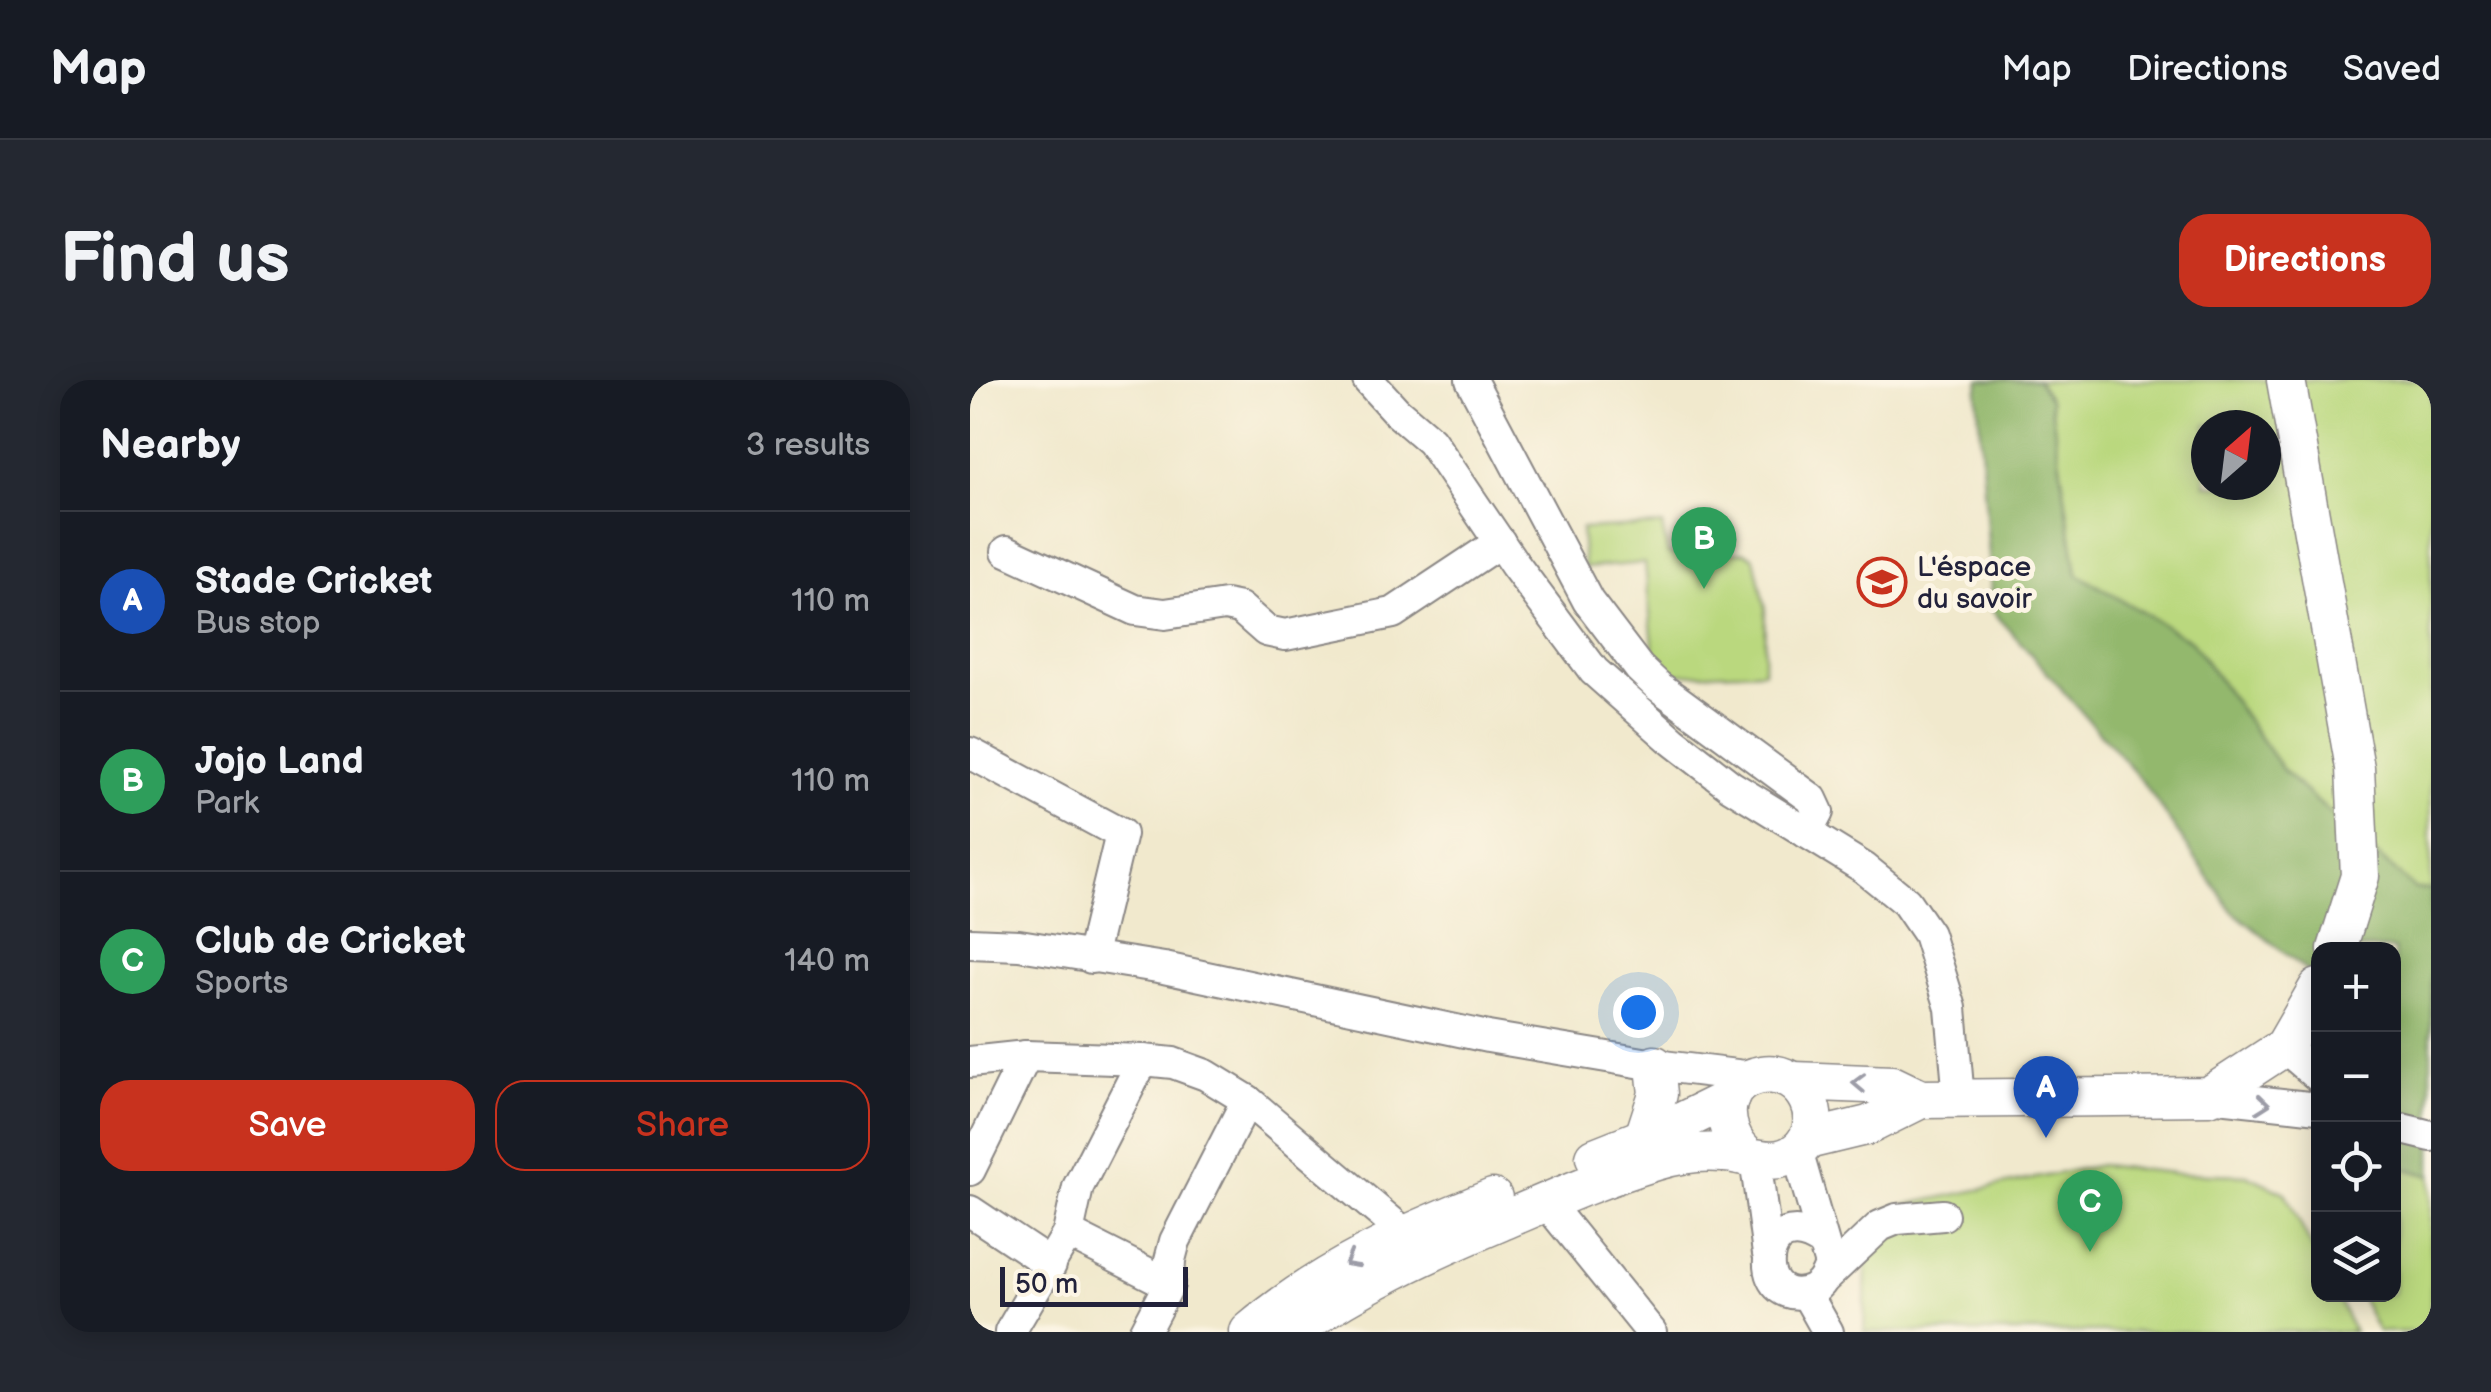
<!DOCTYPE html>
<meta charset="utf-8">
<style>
:root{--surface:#171b24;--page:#242831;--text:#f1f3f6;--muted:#9ea1a6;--line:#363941;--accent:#c8321e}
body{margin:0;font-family:"Balsamiq Sans",sans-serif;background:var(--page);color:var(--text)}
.controls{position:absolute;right:30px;bottom:30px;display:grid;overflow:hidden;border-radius:20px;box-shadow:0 5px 25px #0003}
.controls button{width:90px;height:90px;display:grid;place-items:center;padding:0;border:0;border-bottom:2px solid var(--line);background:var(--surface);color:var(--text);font:50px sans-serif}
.compass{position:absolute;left:1221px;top:30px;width:90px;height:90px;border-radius:50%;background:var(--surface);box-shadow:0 5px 25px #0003;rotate:28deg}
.scale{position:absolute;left:30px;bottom:25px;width:188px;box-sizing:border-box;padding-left:10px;border:5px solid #22223b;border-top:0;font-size:28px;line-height:35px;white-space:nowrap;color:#22223b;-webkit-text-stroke:8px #fcf5e5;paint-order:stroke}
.you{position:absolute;left:668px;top:632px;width:35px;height:35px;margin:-25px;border:8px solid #fff;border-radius:50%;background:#1a73e8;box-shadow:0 0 0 15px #1a73e833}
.badge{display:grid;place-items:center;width:65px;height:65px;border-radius:50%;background:var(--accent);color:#fff;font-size:32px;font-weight:700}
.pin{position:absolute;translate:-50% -82px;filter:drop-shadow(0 2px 5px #0008)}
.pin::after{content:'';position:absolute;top:52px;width:35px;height:30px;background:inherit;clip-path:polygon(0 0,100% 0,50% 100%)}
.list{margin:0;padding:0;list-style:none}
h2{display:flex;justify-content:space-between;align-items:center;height:130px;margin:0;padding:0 40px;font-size:42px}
h2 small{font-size:32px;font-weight:400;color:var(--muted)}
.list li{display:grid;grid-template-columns:65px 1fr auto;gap:30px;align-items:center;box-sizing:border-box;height:180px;padding:0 40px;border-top:2px solid var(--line)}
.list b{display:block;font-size:38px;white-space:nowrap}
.list p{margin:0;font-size:32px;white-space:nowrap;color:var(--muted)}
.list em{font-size:32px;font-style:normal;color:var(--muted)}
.actions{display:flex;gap:20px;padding:30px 40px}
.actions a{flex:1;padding:22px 0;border:2px solid var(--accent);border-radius:30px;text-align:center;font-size:35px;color:var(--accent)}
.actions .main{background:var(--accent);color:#fff}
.icon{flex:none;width:55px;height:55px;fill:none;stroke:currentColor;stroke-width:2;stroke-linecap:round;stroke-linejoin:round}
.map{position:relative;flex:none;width:1461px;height:952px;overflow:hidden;border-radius:30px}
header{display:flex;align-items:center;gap:60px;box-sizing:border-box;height:140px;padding:0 50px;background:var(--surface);border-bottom:2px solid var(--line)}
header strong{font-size:48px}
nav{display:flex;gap:55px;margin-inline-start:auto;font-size:35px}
.intro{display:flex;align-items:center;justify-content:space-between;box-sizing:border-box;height:240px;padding:0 60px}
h1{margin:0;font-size:70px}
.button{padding:25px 45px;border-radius:30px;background:var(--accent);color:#fff;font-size:35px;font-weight:700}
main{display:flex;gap:60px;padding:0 60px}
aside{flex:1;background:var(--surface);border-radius:30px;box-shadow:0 5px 25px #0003}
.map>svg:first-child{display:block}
.green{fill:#bad87e;stroke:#6e7d5c;stroke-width:2.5;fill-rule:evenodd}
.forest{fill:#93b86d;stroke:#5a6d54;stroke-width:2.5}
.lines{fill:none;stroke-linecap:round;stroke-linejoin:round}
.minor-casing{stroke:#8a8684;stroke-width:34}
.major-casing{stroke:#8a8684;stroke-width:41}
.minor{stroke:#fff;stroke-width:30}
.major{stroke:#fff;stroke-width:38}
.oneway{stroke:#9c9ca7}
.labels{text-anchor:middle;stroke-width:10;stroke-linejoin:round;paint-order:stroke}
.poi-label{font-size:28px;fill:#22223b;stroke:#fcf5e5;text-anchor:start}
</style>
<header>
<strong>Map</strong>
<nav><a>Map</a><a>Directions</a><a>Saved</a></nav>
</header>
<div class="intro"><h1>Find us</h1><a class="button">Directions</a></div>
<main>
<aside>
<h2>Nearby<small>3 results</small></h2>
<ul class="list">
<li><span class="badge" style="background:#1a4fb4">A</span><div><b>Stade Cricket</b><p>Bus stop</p></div><em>110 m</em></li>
<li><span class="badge" style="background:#2e9e5b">B</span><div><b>Jojo Land</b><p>Park</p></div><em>110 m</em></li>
<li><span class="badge" style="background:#2e9e5b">C</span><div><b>Club de Cricket</b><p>Sports</p></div><em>140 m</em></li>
</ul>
<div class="actions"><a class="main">Save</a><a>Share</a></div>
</aside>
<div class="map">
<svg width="1461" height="952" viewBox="0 0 1461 952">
<rect width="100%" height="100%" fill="#fcf5e5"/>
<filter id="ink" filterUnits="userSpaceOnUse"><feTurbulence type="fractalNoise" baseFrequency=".01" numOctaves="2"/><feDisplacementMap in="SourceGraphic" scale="20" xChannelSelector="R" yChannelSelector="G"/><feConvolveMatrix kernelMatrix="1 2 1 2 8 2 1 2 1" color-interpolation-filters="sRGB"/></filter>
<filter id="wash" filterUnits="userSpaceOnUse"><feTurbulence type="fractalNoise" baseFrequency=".0048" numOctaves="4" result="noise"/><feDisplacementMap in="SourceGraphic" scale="40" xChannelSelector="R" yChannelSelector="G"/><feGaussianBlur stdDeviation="2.25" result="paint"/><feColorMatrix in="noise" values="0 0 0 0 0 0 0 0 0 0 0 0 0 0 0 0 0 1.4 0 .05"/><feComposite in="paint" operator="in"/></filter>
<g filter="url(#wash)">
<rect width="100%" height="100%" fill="#f1e9cd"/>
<g class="green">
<path d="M1067,0h394v509h-16l-130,-116 -94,-132 -114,-67 -27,-175zM1236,45h60v60h-60z"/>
<polygon points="692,145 698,174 775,172 784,178 795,229 794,291 686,295 675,183 614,188 611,149"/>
<polygon points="1130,785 1203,793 1277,795 1315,813 1348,880 1348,914 1366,915 1384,952 894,952 897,863 919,828"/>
<polygon points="1424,785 1461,796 1461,952 1408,952 1390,915 1424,914"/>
</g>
<polygon class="forest" points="1010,0 1067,0 1080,19 1107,194 1221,261 1315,393 1445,509 1461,509 1461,796 1424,785 1424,569 1348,569 1348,600 1262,531 1172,401 1023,231 1007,12"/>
</g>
<g filter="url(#ink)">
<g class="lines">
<g class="minor-casing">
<g id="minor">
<polyline points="398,0 426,31 461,61 545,185 624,291 703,361 761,406 894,488 936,522 958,554 981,628 989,719"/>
<polyline points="501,0 618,221 669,288 688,306 842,419 848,432 837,453"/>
<polyline points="37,171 165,230 195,234 255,225 270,228 296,251 315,255 423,233 530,162"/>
<polyline points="0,373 151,454 121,578"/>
<polyline points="0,563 49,565 194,588 518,657 685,685 783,697"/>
<polyline points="1314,667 1348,696"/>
<polyline points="0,682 56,676 173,680 203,683 236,695 277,720 452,868"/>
<polyline points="1239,716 1348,728"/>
<polyline points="1424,747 1461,756"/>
<path d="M827,771l33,114c-5,14 -11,25 -26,28 -54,10 -44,-92 18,-51"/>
<polyline points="785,778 798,874"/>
<polyline points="0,790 56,676"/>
<polyline points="576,822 681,952"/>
<polyline points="0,831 81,885"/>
<polyline points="98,853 199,904"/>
<polyline points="856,897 910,846 927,839 973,835"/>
<polyline points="836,913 858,952"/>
<polyline points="40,952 98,853 108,807 173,680"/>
<polyline points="174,952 199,904 200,880 205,861 277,720"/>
</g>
</g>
<g class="major-casing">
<g id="major">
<polyline points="1316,0 1385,388 1390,496 1367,569"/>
<polyline points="824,701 922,705 951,719 1239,716 1314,667 1348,608"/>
<polyline points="674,757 688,714 685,685"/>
<polyline points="837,760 899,745 951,719"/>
<polyline points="625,777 703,746 760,718"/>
<path d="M279,952c72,-62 156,-99 244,-134"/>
<path d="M322,952c65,-47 135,-79 208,-110 51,-22 103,-45 156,-61 22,-7 45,-10 68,-8 24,1 51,16 73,-2 34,-27 7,-83 -35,-76 -44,6 -44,55 -15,80"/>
</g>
</g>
<use href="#minor" class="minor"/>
<use href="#major" class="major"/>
</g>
<defs><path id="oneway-chevron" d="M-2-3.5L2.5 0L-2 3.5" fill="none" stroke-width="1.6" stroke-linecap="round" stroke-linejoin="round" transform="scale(2.5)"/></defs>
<g class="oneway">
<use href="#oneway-chevron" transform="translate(889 703) rotate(-178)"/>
<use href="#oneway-chevron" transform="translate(1293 724) rotate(6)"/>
<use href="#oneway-chevron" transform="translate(381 881) rotate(151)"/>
</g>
</g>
<defs>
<g id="school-ring" transform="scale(2.5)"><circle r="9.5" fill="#fcf5e5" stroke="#c8321e" stroke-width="1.5"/><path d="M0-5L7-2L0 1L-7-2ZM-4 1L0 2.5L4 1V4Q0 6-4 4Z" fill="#c8321e"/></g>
</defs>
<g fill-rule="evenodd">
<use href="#school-ring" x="912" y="202"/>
</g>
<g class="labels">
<g class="poi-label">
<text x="947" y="196">L'éspace<tspan x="947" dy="32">du savoir</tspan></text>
</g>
</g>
</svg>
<div class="controls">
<button>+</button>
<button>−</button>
<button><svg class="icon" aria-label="locate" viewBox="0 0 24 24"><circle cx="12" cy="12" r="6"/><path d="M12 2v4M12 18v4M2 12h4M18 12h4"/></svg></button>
<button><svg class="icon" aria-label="layers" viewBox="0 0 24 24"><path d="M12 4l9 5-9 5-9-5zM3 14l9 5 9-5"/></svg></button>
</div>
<svg class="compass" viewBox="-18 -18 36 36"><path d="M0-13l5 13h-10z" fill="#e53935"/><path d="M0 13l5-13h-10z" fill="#9ea1a6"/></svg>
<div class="scale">50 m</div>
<div class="you"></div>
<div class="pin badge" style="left:1076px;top:758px;background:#1a4fb4">A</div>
<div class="pin badge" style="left:734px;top:209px;background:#2e9e5b">B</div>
<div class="pin badge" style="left:1120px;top:872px;background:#2e9e5b">C</div>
</div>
</main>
